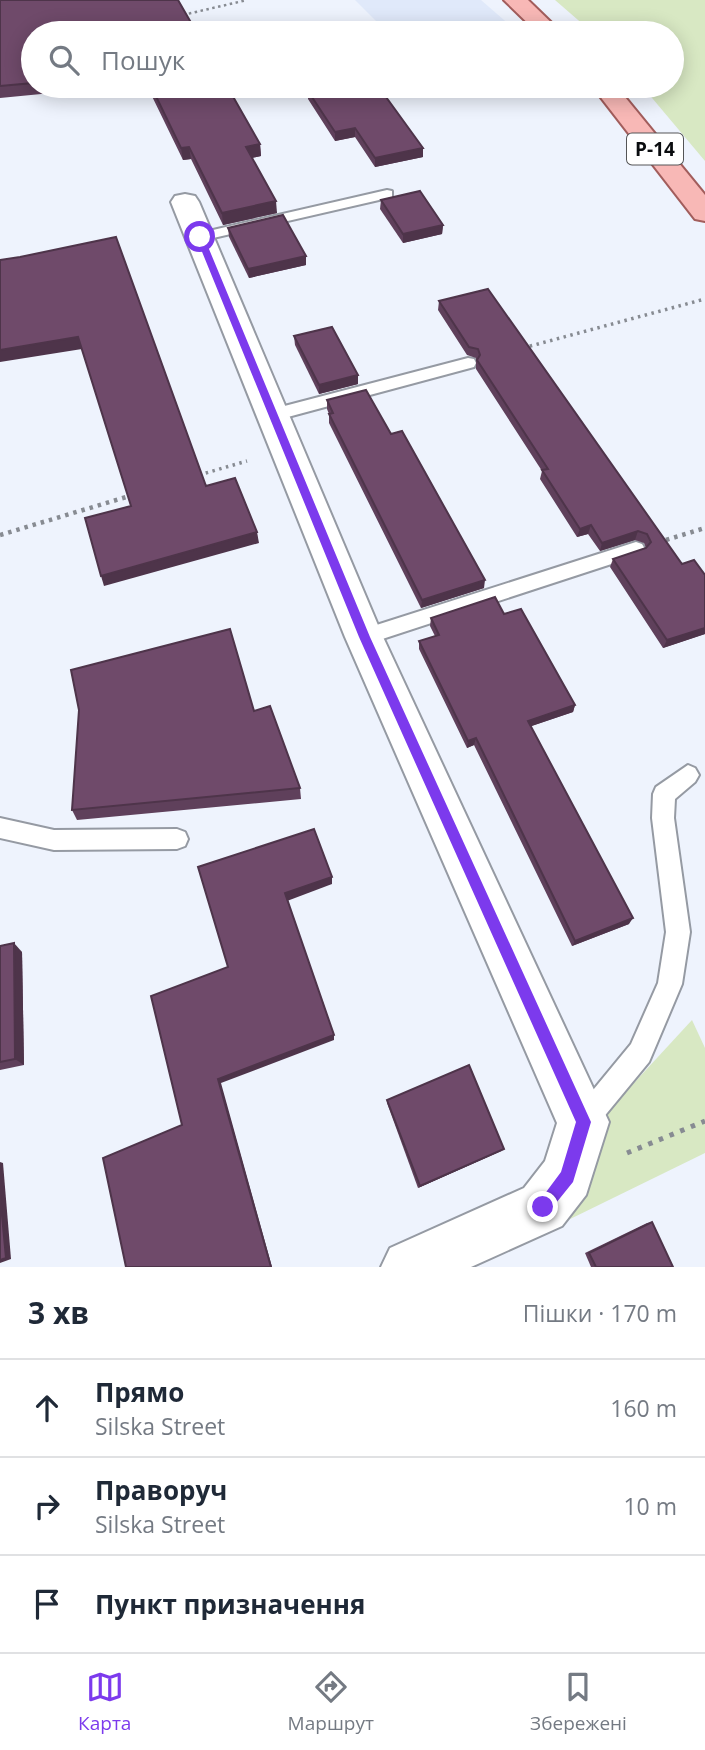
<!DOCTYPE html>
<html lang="uk">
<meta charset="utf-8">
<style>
:root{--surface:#fff;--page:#f2f2f3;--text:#1f2937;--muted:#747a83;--line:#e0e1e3;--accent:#7c3aed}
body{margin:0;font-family:"Open Sans",sans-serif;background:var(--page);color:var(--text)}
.stop{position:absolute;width:21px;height:21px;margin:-16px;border:5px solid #7c3aed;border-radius:50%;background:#fff}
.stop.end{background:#7c3aed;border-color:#fff;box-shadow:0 2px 7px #0008}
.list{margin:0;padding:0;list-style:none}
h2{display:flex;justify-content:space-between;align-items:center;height:91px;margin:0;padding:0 28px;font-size:30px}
h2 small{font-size:23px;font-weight:400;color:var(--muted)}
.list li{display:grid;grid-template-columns:46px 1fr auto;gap:21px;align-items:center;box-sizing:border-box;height:98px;padding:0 28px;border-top:2px solid var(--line)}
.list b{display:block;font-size:26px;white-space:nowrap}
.list p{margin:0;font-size:23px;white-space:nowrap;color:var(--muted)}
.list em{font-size:23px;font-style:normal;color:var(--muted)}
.icon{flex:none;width:38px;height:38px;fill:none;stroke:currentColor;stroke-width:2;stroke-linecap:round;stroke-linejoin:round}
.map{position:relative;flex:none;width:705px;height:1267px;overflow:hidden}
.search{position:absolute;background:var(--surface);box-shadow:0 4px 18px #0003;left:21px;right:21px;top:21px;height:77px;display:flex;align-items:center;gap:18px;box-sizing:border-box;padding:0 24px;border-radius:38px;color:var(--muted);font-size:26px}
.sheet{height:385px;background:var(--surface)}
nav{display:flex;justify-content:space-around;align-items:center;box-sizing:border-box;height:98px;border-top:2px solid var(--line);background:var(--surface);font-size:19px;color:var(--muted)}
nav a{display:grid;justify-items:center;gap:4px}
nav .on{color:var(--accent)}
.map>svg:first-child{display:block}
.built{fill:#e0e9fa}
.green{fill:#d8e8c3}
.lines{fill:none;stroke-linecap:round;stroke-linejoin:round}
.service-casing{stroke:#959aa3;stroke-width:4}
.minor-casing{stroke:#959aa3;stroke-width:4}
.primary-casing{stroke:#a25d5c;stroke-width:4}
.path-far3{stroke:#878b92;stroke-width:2.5;stroke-dasharray:2.5 3.5;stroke-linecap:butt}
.path-far2{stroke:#878b92;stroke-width:3.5;stroke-dasharray:2.5 4.5;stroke-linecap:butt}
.path-far1{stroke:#878b92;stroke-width:4.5;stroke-dasharray:3.5 5;stroke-linecap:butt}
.path{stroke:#878b92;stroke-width:5;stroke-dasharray:4.5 7;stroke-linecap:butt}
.service{fill:#fff;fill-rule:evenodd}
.minor{fill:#fff;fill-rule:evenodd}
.primary{fill:#f8b8b6;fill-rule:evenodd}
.wall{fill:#5f405b}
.shaded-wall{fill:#4e344a}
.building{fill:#6f4a6a;stroke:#4e344a;stroke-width:2}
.route{fill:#7c3aed}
.labels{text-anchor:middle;stroke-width:7;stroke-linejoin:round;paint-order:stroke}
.shield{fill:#fff;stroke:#545557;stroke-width:2}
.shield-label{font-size:19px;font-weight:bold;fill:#0a0c0f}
</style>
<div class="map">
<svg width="705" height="1267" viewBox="0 0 705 1267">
<rect width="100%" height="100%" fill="#eef3fd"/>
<polygon class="built" points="355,0 481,0 519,33 388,33"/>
<g class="green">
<polygon points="555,0 705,0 705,161 642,86 672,86 672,33 593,33"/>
<polygon points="692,1020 705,1048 705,1153 562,1223 598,1122"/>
</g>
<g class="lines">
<g class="service-casing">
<g id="service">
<polygon points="387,190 392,191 392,197 200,241 193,237 200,233"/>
<polygon points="468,358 474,359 476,363 474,367 273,421 265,415 273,409"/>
<polygon points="636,542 642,544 645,549 642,554 364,645 357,643 354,637 357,631 364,629"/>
<polygon points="688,765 695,768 699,775 695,782 675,799 674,818 690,932 682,984 649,1062 593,1130 584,1134 575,1130 571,1121 575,1112 631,1044 658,983 666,932 652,818 653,794 656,787"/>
<polygon points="0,818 54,830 177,829 185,832 188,839 185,846 177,849 54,850 0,838"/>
</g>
</g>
<g class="minor-casing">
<polygon id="minor" points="185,194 195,196 199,202 383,637 609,1122 586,1195 562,1226 471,1267 381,1267 390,1248 524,1188 545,1161 557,1123 345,637 171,202 175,196"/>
</g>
<g class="primary-casing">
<g id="primary">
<polygon points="504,0 528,0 562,33 538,33"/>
<polygon points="592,86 616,86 705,195 705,221 695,219"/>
</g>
</g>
<polyline class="path-far3" points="183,15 247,0"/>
<g class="path-far2">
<polyline points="523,348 705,299"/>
<polyline points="199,475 247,461"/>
</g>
<g class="path-far1">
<polyline points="0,535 133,495"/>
<polyline points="666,540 705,528"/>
</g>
<polyline class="path" points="627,1153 705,1121"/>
<use href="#service" class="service"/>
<use href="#minor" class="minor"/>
<use href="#primary" class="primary"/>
</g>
<g class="wall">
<polygon points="0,0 33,33 33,86 140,86 103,88 0,98 0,100"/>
<polygon points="147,86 227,86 260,144 261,156 252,158 277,213 223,225 191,159 183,160"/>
<polygon points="308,91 423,157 375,167 355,137 335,141 308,99"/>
<polygon points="381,200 443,225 442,234 403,243 380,209"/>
<polygon points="228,228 306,256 306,265 249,278 229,237"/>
<polygon points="439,301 682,564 705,575 705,634 663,648 610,567 613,559 646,548 644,543 635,540 600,551 588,534 577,537 540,479 542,471 476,369 476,358 467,355 438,310"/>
<polygon points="294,336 358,384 319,394 295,345"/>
<polygon points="327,400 391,434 484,588 421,608 329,423 329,414 327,409"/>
<polygon points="504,614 575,705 573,712 531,726 629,924 572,946 474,745 467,748 419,649 419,641 435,636 430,626 431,618"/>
<polygon points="254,711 300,788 301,799 77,820 72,810"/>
<polygon points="0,946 22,952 24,1065 0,1070"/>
<polygon points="387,1100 504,1149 501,1151 418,1188 387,1103"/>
<polygon points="652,1222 673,1267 591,1267 585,1253 647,1223"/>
</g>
<g class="shaded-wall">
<polygon points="355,128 355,137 335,141 335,132"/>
<polygon points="260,144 261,156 247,159 246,147"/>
<polygon points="189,147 191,159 183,160 181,148"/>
<polygon points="423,148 423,157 375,167 375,158"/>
<polygon points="276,201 277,213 223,225 222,213"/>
<polygon points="443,225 442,234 403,243 403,234"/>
<polygon points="306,256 306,265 249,278 248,269"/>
<polygon points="78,337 82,349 0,362 0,350"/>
<polygon points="358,375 358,384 319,394 319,385"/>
<polygon points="591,525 588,534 577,537 580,529"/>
<polygon points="638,531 635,540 600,551 602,543"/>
<polygon points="257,532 259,543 104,586 101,576"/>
<polygon points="485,580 484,588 421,608 422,600"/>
<polygon points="705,628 705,634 663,648 667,640"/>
<polygon points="575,705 573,712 526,728 528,721"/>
<polygon points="476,738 474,745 467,748 468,741"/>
<polygon points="332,877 332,884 287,901 285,893"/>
<polygon points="633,918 629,924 572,946 575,941"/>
<polygon points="14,943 22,952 24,1065 15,1059"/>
<polygon points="334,1035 334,1040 221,1083 272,1267 271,1267 218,1079"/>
<polygon points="504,1149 501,1151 418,1188 420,1186"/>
<polygon points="0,1162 3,1163 11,1259 0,1263"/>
</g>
<g class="building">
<polygon points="0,0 178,0 197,33 33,33 33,83 0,86"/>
<polygon points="151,86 227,86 260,144 246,147 276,201 222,213 189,147 181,148"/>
<polygon points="324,86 378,86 423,148 375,158 355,128 335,132 308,91"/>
<polygon points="420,191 443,225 403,234 381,200"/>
<polygon points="283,215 306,256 248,269 228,228"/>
<polygon points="116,237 206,486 235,478 257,532 101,576 85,518 131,506 78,337 0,350 0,260 20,257"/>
<polygon points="488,289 682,564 694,560 705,575 705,628 667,640 613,559 646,548 651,542 647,534 638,531 602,543 591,525 580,529 542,470 548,469 477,360 480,355 478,349 469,347 439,301"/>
<polygon points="332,327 358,375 319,385 294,336"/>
<polygon points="366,390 391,434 402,431 485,580 422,600 329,414 333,413 327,400"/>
<polygon points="495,597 504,614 521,609 575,705 528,721 633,918 575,941 476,738 468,741 419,641 439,635 431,618"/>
<polygon points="230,629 254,711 270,706 300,788 72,810 79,710 71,670"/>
<polygon points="314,829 332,877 285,893 334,1035 218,1079 271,1267 126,1267 103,1158 182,1125 151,996 228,967 198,867"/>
<polygon points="14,943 15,1059 0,1062 0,946"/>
<polygon points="469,1065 504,1149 420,1186 387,1100"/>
<polygon points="0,1194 6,1258 0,1260"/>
<polygon points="652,1222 673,1267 596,1267 589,1253"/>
</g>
<polygon class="route" points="200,235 204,237 370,637 591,1122 573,1182 548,1213 543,1215 537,1213 535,1207 561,1172 576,1122 359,637 196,237"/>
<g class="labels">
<rect class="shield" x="627" y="133.5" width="56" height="31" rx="5"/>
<g class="shield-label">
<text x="655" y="156">Р-14</text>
</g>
</g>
</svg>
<div class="stop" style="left:200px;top:237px"></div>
<div class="stop end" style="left:543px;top:1207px"></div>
<div class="search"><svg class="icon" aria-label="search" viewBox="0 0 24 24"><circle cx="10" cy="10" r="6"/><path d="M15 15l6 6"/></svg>Пошук</div>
</div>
<section class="sheet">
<h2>3 хв<small>Пішки · 170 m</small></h2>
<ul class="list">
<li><svg class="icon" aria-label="ahead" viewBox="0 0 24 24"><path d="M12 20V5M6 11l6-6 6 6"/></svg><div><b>Прямо</b><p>Silska Street</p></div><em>160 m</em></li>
<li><svg class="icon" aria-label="right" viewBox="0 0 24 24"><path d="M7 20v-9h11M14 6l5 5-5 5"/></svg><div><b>Праворуч</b><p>Silska Street</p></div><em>10 m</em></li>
<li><svg class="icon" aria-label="arrive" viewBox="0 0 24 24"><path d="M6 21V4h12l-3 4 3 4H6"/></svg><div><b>Пункт призначення</b></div></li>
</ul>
</section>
<nav>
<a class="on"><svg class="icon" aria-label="map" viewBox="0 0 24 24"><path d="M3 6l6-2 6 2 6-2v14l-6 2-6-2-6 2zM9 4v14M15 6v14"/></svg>Карта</a>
<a><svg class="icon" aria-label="directions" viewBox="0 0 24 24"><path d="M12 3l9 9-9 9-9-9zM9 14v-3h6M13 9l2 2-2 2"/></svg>Маршрут</a>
<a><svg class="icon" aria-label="saved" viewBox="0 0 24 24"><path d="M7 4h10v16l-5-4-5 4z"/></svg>Збережені</a>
</nav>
